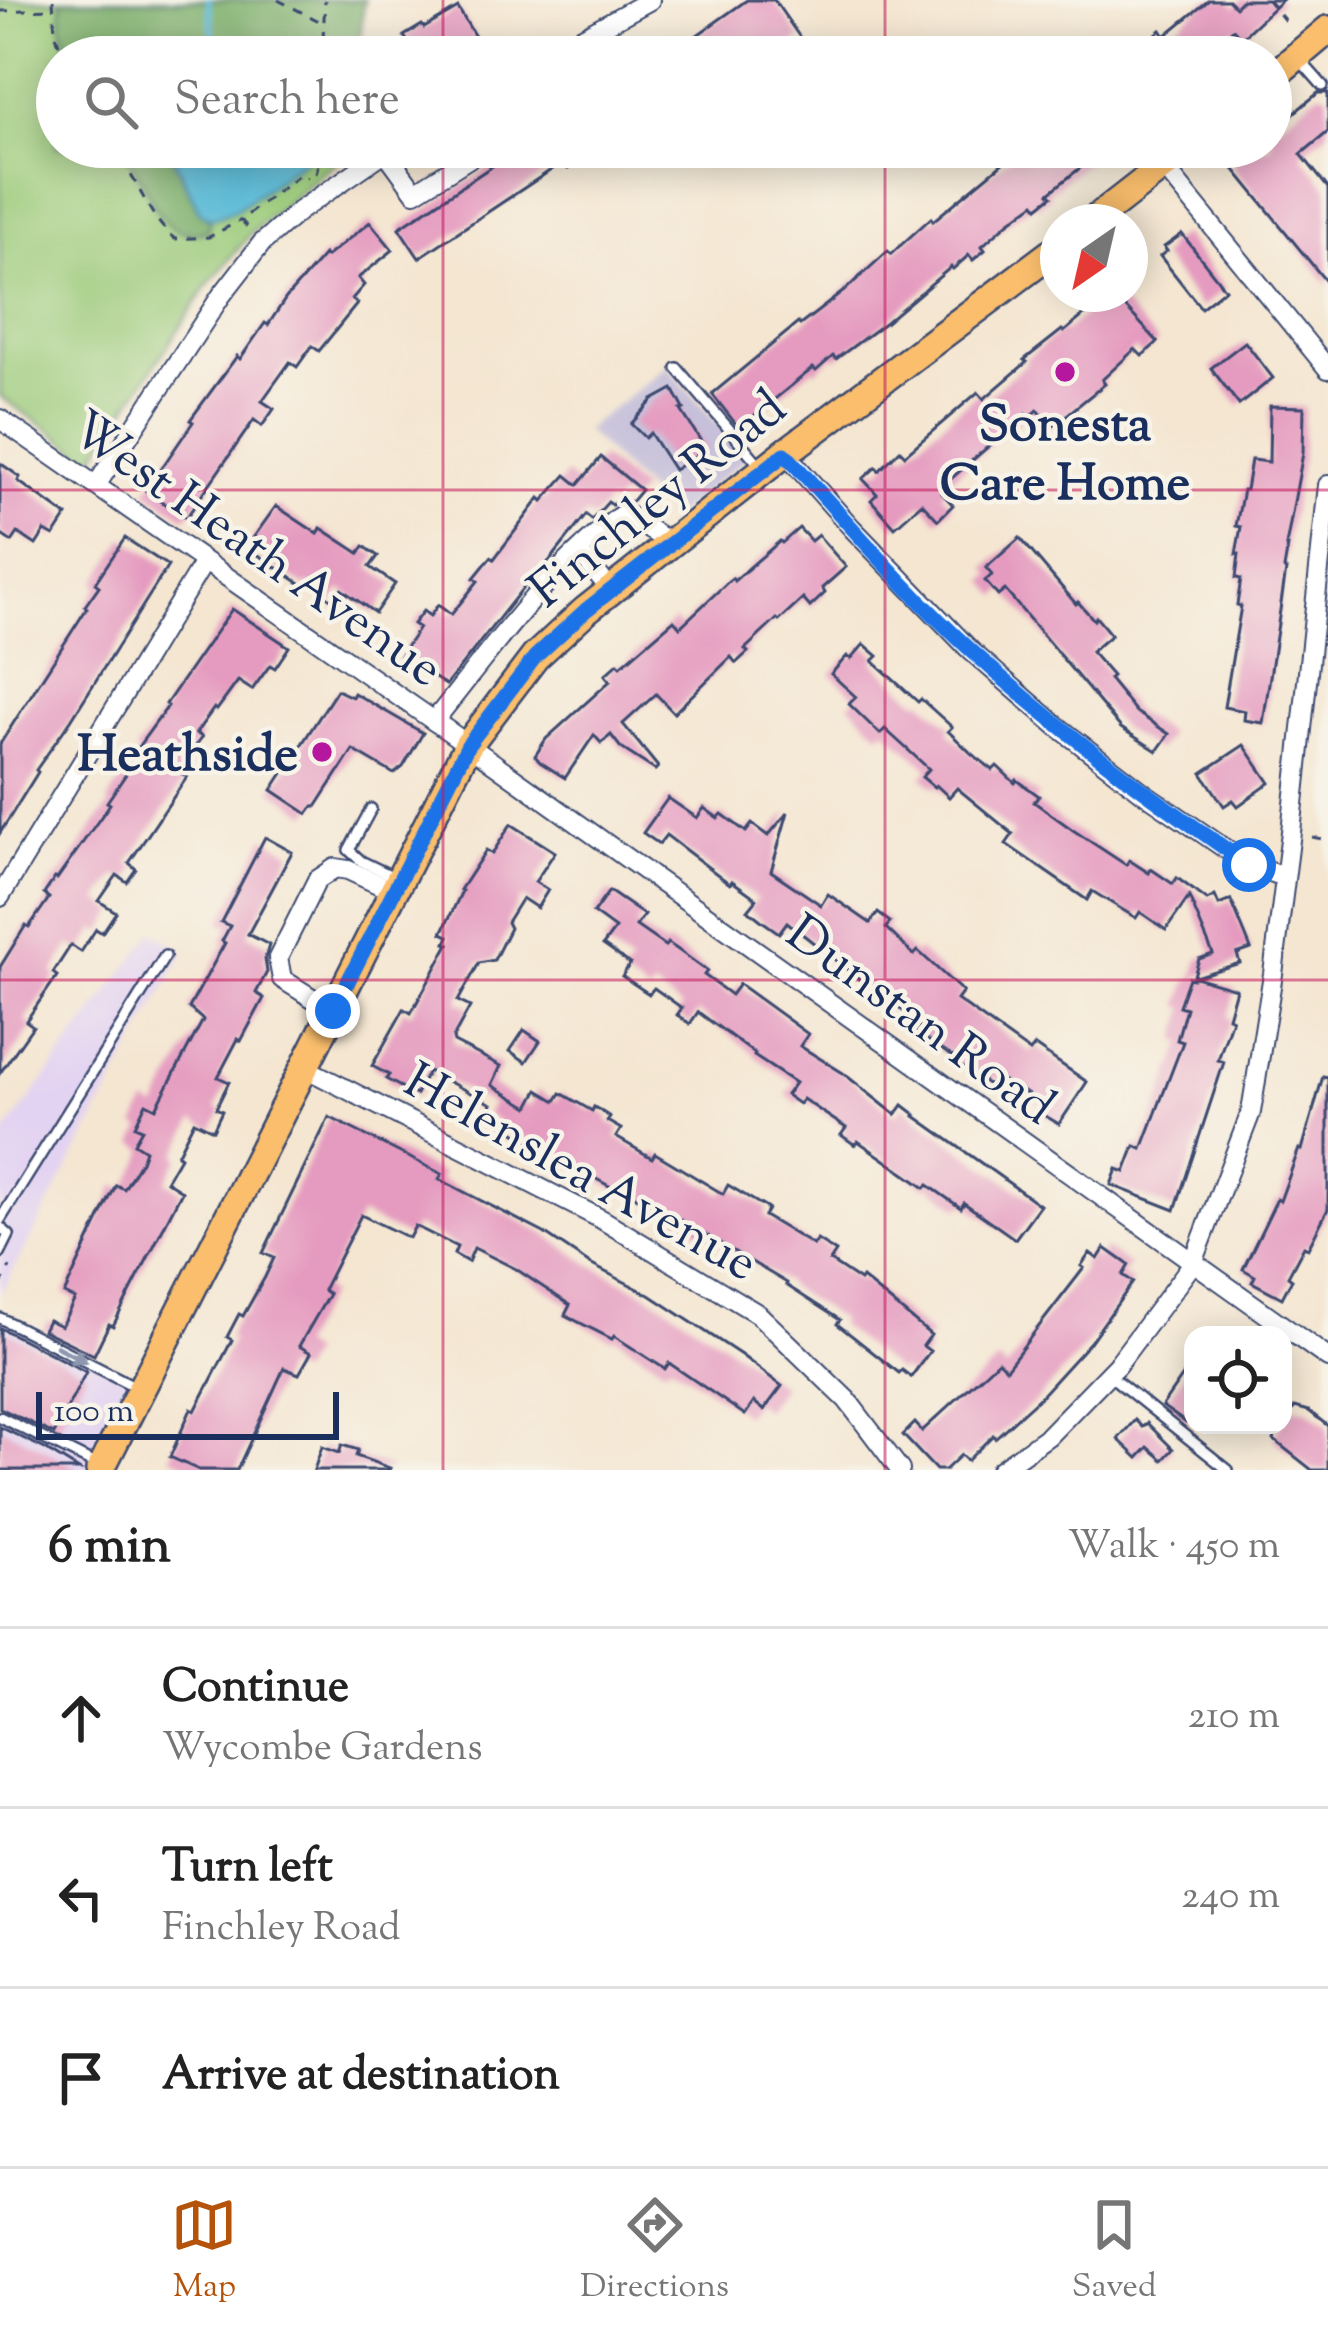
<!DOCTYPE html>
<meta charset="utf-8">
<style>
:root{--surface:#fff;--page:#f6f6f6;--text:#222;--muted:#767676;--line:#e0e0e0;--accent:#b45309}
body{margin:0;font-family:"Sorts Mill Goudy",serif;background:var(--page);color:var(--text)}
.controls{position:absolute;right:36px;bottom:36px;display:grid;overflow:hidden;border-radius:24px;box-shadow:0 6px 30px #0003}
.controls button{width:108px;height:108px;display:grid;place-items:center;padding:0;border:0;border-bottom:3px solid var(--line);background:var(--surface);color:var(--text);font:60px sans-serif}
.compass{position:absolute;left:1040px;top:204px;width:108px;height:108px;border-radius:50%;background:var(--surface);box-shadow:0 6px 30px #0003;rotate:214deg}
.scale{position:absolute;left:36px;bottom:30px;width:303px;box-sizing:border-box;padding-left:12px;border:6px solid #1b2f5e;border-top:0;font-size:33px;line-height:42px;white-space:nowrap;color:#1b2f5e;-webkit-text-stroke:9px #f7f3e8;paint-order:stroke}
.stop{position:absolute;width:36px;height:36px;margin:-27px;border:9px solid #1a73e8;border-radius:50%;background:#fff}
.stop.end{background:#1a73e8;border-color:#fff;box-shadow:0 3px 12px #0008}
.list{margin:0;padding:0;list-style:none}
h2{display:flex;justify-content:space-between;align-items:center;height:156px;margin:0;padding:0 48px;font-size:51px}
h2 small{font-size:39px;font-weight:400;color:var(--muted)}
.list li{display:grid;grid-template-columns:78px 1fr auto;gap:36px;align-items:center;box-sizing:border-box;height:180px;padding:0 48px;border-top:3px solid var(--line)}
.list b{display:block;font-size:45px;white-space:nowrap}
.list p{margin:0;font-size:39px;white-space:nowrap;color:var(--muted)}
.list em{font-size:39px;font-style:normal;color:var(--muted)}
.icon{flex:none;width:66px;height:66px;fill:none;stroke:currentColor;stroke-width:2;stroke-linecap:round;stroke-linejoin:round}
.map{position:relative;flex:none;width:1328px;height:1470px;overflow:hidden}
.search{position:absolute;background:var(--surface);box-shadow:0 6px 30px #0003;left:36px;right:36px;top:36px;height:132px;display:flex;align-items:center;gap:30px;box-sizing:border-box;padding:0 42px;border-radius:66px;color:var(--muted);font-size:45px}
.sheet{height:696px;background:var(--surface)}
nav{display:flex;justify-content:space-around;align-items:center;box-sizing:border-box;height:168px;border-top:3px solid var(--line);background:var(--surface);font-size:33px;color:var(--muted)}
nav a{display:grid;justify-items:center;gap:6px}
nav .on{color:var(--accent)}
.map>svg:first-child{display:block}
.built{fill:#e3d3f2}
.industrial{fill:#c6c0da}
.green{fill:#9bcb7a;stroke:#5b7d6c;stroke-width:3}
.forest{fill:#7caf6a;stroke:#4c6f64;stroke-width:3}
.water{fill:#58b9d6;stroke:#3a749a;stroke-width:3}
.lines{fill:none;stroke-linecap:round;stroke-linejoin:round}
.stream{stroke:#58b9d6;stroke-width:6}
.building{fill:#e59bc0}
.service-casing{stroke:#3c4a6f;stroke-width:14}
.minor-casing{stroke:#3c4a6f;stroke-width:22}
.primary-casing{stroke:#3c4a6f;stroke-width:32}
.path{stroke:#3c4a6f;stroke-width:3;stroke-dasharray:9 9;stroke-linecap:butt}
.service{stroke:#fff;stroke-width:9}
.minor{stroke:#fff;stroke-width:18}
.primary{stroke:#fabe6d;stroke-width:27}
.oneway{fill:#8d97ae}
.route{stroke:#1a73e8;stroke-width:15}
.grid{fill:none;stroke:#c2185b;stroke-width:3;stroke-opacity:0.55}
.poi-dot{fill:#b5179e;stroke:#f7f3e8;stroke-width:4.5}
.labels{text-anchor:middle;stroke-width:9;stroke-linejoin:round;paint-order:stroke}
.poi-label{font-size:51px;font-weight:bold;fill:#1b2f5e;stroke:#f7f3e8}
.street-label{font-size:51px;fill:#1b2f5e;stroke:#f7f3e8}
</style>
<div class="map">
<svg width="1328" height="1470" viewBox="0 0 1328 1470">
<rect width="100%" height="100%" fill="#f7f3e8"/>
<filter id="ink" filterUnits="userSpaceOnUse"><feTurbulence type="fractalNoise" baseFrequency=".00833" numOctaves="2"/><feDisplacementMap in="SourceGraphic" scale="24" xChannelSelector="R" yChannelSelector="G"/><feConvolveMatrix kernelMatrix="1 2 1 2 8 2 1 2 1" color-interpolation-filters="sRGB"/></filter>
<filter id="wash" filterUnits="userSpaceOnUse"><feTurbulence type="fractalNoise" baseFrequency=".004" numOctaves="4" result="noise"/><feDisplacementMap in="SourceGraphic" scale="48" xChannelSelector="R" yChannelSelector="G"/><feGaussianBlur stdDeviation="2.7" result="paint"/><feColorMatrix in="noise" values="0 0 0 0 0 0 0 0 0 0 0 0 0 0 0 0 0 1.4 0 .05"/><feComposite in="paint" operator="in"/></filter>
<g filter="url(#wash)">
<rect width="100%" height="100%" fill="#f4e6d1"/>
<g class="built">
<polygon points="153,932 185,951 0,1295 0,1140"/>
<polygon points="0,1311 144,1384 110,1470 0,1470"/>
</g>
<polygon class="industrial" points="667,366 746,458 673,517 585,430"/>
<polygon class="green" points="0,0 364,0 358,57 57,57 57,147 354,147 252,232 208,285 92,460 0,396"/>
<g class="forest">
<polygon points="61,0 364,0 358,57 216,57 188,46 186,51 189,57 166,57 160,43 155,49 157,57 71,57 62,28"/>
<path d="M116,147h52l32,66 11,6 -3,12c-53,12 -54,-38 -78,-70 -4,-6 -9,-9 -14,-14z"/>
</g>
<polygon class="water" points="168,147 306,147 309,157 235,211 211,219 200,213"/>
<g class="lines">
<polyline class="stream" points="208,0 216,57"/>
</g>
<g id="blocks">
<g class="building">
<polygon points="747,0 774,0 801,39 775,57 666,57"/>
<polygon points="1209,0 1228,0 1235,7 1242,0 1282,0 1241,38 1233,29 1200,57 1191,57 1186,51 1178,57 1128,57 1161,30 1165,36"/>
<polygon points="458,8 487,57 418,57 404,36 422,25 424,28"/>
<polygon points="1318,93 1328,93 1328,132 1301,154 1328,188 1328,284 1231,165 1253,147 1271,147 1271,132"/>
<polygon points="521,147 549,147 560,164 419,258 399,228"/>
<polygon points="554,147 603,147 568,169"/>
<polygon points="1022,147 1106,147 1049,193 1052,196 1038,207 1035,203 1009,222 982,246 985,250 973,260 969,255 953,269 951,267 886,322 836,359 833,356 816,371 813,368 739,428 712,394 798,323 800,325 844,291 888,251 891,254 931,218 933,221"/>
<polygon points="370,222 393,250 358,278 364,285 352,299 357,304 319,351 312,346 297,367 290,362 262,401 274,409 262,426 254,420 186,518 146,491 193,422 190,420 237,356 240,359 265,323 268,325 286,298 324,255 326,257"/>
<polygon points="1182,234 1225,289 1201,308 1160,256 1167,251 1164,247"/>
<polygon points="1109,294 1113,294 1158,342 1142,356 1135,349 1102,380 1105,384 1052,427 1038,410 1029,418 1026,414 946,483 950,486 942,493 953,505 938,520 922,503 895,527 871,500 877,494 863,479 876,467 879,471 900,450 905,455 978,392 984,399 1027,362 1024,360 1062,330 1064,332"/>
<polygon points="1245,342 1273,378 1239,405 1211,368"/>
<polygon points="673,389 684,409 681,410 706,449 674,470 650,433 645,438 631,424 653,400"/>
<polygon points="1270,406 1304,407 1303,453 1286,546 1288,546 1284,569 1286,570 1263,723 1244,720 1245,711 1224,707 1241,606 1237,605 1241,579 1236,578 1239,554 1236,554 1241,527 1236,526 1243,490 1246,490 1251,460 1269,462"/>
<polygon points="601,457 641,490 631,502 620,497 612,505 608,502 592,520 586,515 552,558 540,571 538,569 446,685 400,656 419,628 413,624 423,611 430,616 438,605 451,615 478,581 474,578 491,557 494,559 540,498 543,501 566,475 578,485"/>
<polygon points="0,463 20,477 18,481 67,516 54,536 45,531 36,545 18,533 12,542 0,534"/>
<polygon points="276,506 318,534 321,528 359,553 364,546 378,556 370,567 395,584 375,613 341,589 334,601 309,584 306,587 254,552 258,546 251,541"/>
<polygon points="799,528 811,541 818,535 846,567 822,588 825,593 810,607 803,599 779,621 777,619 745,649 748,652 736,663 731,657 674,713 656,694 623,724 658,767 655,770 621,748 611,735 601,743 594,735 565,778 540,762 535,756 546,739 610,681 605,675 618,663 621,666 674,620 680,627 732,578 734,581 780,541 782,543"/>
<polygon points="125,538 168,566 71,720 36,770 38,772 0,833 0,744 87,608 85,606 99,586 95,583"/>
<polygon points="1020,538 1076,604 1078,602 1094,620 1096,617 1111,635 1091,652 1112,676 1109,679 1136,712 1169,734 1157,751 1121,728 1005,590 998,596 985,581 992,575 986,568"/>
<polygon points="232,609 289,647 275,668 270,665 252,690 238,681 217,710 214,708 196,733 202,737 178,770 187,777 129,863 136,869 127,882 117,875 99,901 116,912 102,933 96,929 81,952 71,945 53,973 57,976 26,1021 33,1026 0,1073 0,967 26,925 29,927 49,898 44,894 55,878 57,879 110,804 107,802 139,755 135,751 168,706 166,704"/>
<polygon points="864,644 878,656 873,661 918,702 921,699 952,727 948,731 971,753 993,770 997,766 1015,783 1017,780 1039,796 1034,802 1073,830 1126,865 1129,860 1149,873 1151,869 1173,884 1177,878 1207,900 1215,896 1219,905 1231,900 1251,949 1237,954 1240,963 1195,977 1236,989 1228,1017 1232,1019 1218,1060 1224,1062 1175,1210 1111,1185 1117,1169 1125,1172 1135,1146 1142,1149 1183,1042 1177,1040 1186,1008 1179,1006 1189,978 1193,979 1199,959 1213,954 1189,897 1166,930 1140,912 1136,918 1092,891 1087,900 1006,844 1013,834 957,788 949,797 936,785 934,787 922,777 929,769 885,729 880,734 849,704 856,697 831,674 847,656 851,659"/>
<polygon points="337,690 352,697 354,693 423,733 403,767 394,774 353,750 316,807 313,807 308,814 272,790"/>
<polygon points="1244,745 1270,783 1238,806 1233,800 1224,806 1202,773"/>
<polygon points="668,798 697,818 704,808 718,818 722,814 746,832 752,824 768,836 788,812 771,871 821,905 828,894 870,923 878,913 890,922 886,928 914,955 918,951 963,992 957,1000 1030,1052 1035,1046 1087,1082 1059,1124 1044,1115 1049,1108 1019,1089 1018,1091 996,1076 989,1085 956,1063 958,1060 914,1032 919,1026 870,981 867,985 787,922 779,933 762,921 748,910 757,899 732,881 730,884 666,835 659,844 643,833"/>
<polygon points="511,824 555,852 535,882 548,890 537,908 522,898 507,922 510,928 494,960 479,963 458,1001 470,1007 453,1038 454,1042 501,1066 492,1085 529,1107 538,1090 556,1101 561,1093 592,1111 594,1107 610,1117 607,1121 621,1129 616,1137 652,1158 655,1153 723,1194 728,1185 768,1209 764,1216 813,1245 817,1240 836,1252 830,1261 860,1281 862,1278 931,1335 923,1346 930,1351 911,1377 902,1370 899,1373 837,1324 840,1320 786,1285 787,1283 647,1200 646,1203 628,1192 626,1195 550,1154 486,1114 492,1104 428,1071 416,1095 386,1079 389,1075 372,1066 404,1009 411,1013 449,944 446,943 449,936 442,933 462,891 460,890 486,850 492,854"/>
<polygon points="265,837 292,852 248,934 269,945 265,959 267,972 256,993 264,998 241,1041 238,1039 218,1077 229,1082 216,1108 222,1111 213,1130 194,1121 177,1155 180,1157 166,1181 182,1191 113,1326 109,1324 94,1355 43,1330 48,1320 61,1326 75,1299 64,1294 94,1230 116,1185 124,1189 141,1161 145,1150 134,1143 142,1129 135,1126 146,1103 156,1108 203,1020 189,1008 225,943 222,941 230,926 221,922"/>
<polygon points="609,891 644,915 636,926 665,946 668,943 681,952 707,971 704,975 731,995 739,984 808,1034 800,1046 843,1073 896,1115 903,1105 916,1115 915,1116 1040,1205 1015,1239 964,1203 961,1208 928,1185 925,1188 858,1141 855,1145 841,1135 846,1128 803,1099 799,1104 786,1095 795,1083 754,1056 755,1054 698,1012 690,1024 677,1015 682,1008 654,988 649,994 622,976 630,964 603,945 615,929 593,913"/>
<polygon points="524,1030 540,1041 526,1062 510,1051"/>
<polygon points="1323,1076 1328,1077 1328,1209 1308,1248 1304,1246 1288,1276 1292,1279 1282,1298 1252,1282 1255,1276 1243,1269 1277,1199 1280,1201 1299,1149 1302,1150"/>
<polygon points="329,1117 442,1174 439,1179 544,1233 590,1264 650,1295 741,1355 782,1386 764,1410 754,1402 745,1415 669,1363 665,1369 614,1336 612,1339 565,1315 570,1305 516,1269 474,1248 468,1262 454,1254 457,1247 415,1226 409,1238 361,1215 323,1290 329,1294 299,1346 311,1353 299,1374 284,1368 237,1470 199,1470 170,1457 191,1409 195,1411 232,1340 227,1337 239,1314 243,1316 265,1277 274,1258 263,1253"/>
<polygon points="1105,1248 1129,1265 1123,1275 1133,1282 1090,1342 1038,1399 995,1438 993,1435 967,1461 961,1455 945,1470 936,1470 903,1435 915,1423 922,1431 998,1361 1006,1369 1084,1268 1081,1266 1090,1253 1098,1259"/>
<polygon points="0,1328 86,1372 54,1434 0,1408"/>
<polygon points="1193,1361 1193,1413 1186,1423 1162,1406"/>
<polygon points="1295,1407 1309,1411 1328,1426 1328,1470 1312,1470 1274,1440 1277,1430"/>
<polygon points="1135,1420 1142,1427 1147,1423 1173,1449 1163,1460 1148,1447 1138,1458 1118,1439"/>
<polygon points="0,1427 45,1449 79,1470 0,1470"/>
<polygon points="342,1445 358,1450 356,1456 390,1468 389,1470 314,1470 322,1447 339,1453"/>
</g>
</g>
</g>
<g filter="url(#ink)">
<use href="#blocks" fill-opacity="0" stroke="#3c4a6f" stroke-width="3"/>
<g class="lines">
<g class="service-casing">
<g id="service">
<polyline points="1300,60 1323,86"/>
<polyline points="677,368 763,469"/>
<polyline points="371,809 349,850 361,861 394,877"/>
<polyline points="0,1220 165,956"/>
<polyline points="0,1227 9,1235 0,1253"/>
<polyline points="0,1318 140,1389"/>
<polyline points="1108,1374 1228,1470"/>
<polyline points="0,1417 97,1465"/>
</g>
</g>
<g class="minor-casing">
<g id="minor">
<polyline points="546,57 650,0"/>
<polyline points="385,151 415,192 487,147"/>
<polyline points="1164,167 1328,369"/>
<polyline points="0,419 447,730 1328,1358"/>
<polyline points="785,453 852,528 970,650 1057,726 1144,793 1249,865 1284,877"/>
<polyline points="97,484 221,296 262,243 299,211 392,147"/>
<polyline points="579,552 611,590"/>
<path d="M434,721c59,-73 114,-153 190,-208l46,30"/>
<polyline points="0,897 204,562"/>
<polyline points="333,1011 282,979 278,958 317,880 335,868 348,870 393,891"/>
<polyline points="305,1068 603,1220 758,1314 847,1400 900,1470"/>
<polyline points="1000,1470 1048,1436 1117,1365 1193,1263 1251,1112 1273,974 1291,832 1328,485"/>
</g>
</g>
<g class="primary-casing">
<g id="primary">
<polyline points="1271,78 1328,30"/>
<polyline points="1092,222 1188,147"/>
<polyline points="100,1470 468,745 535,657 586,610 785,453 1058,248"/>
</g>
</g>
<g class="path">
<polyline points="53,0 55,32 63,57"/>
<polyline points="278,0 321,22"/>
<polyline points="1268,0 1290,27"/>
<polyline points="0,11 50,9"/>
<polyline points="322,57 325,0"/>
<path d="M109,147c30,28 35,67 66,92l34,-2 32,-17"/>
<polyline points="316,174 322,147"/>
<polyline points="247,227 241,220 298,176 308,178"/>
<polyline points="1312,837 1328,840"/>
<polyline points="0,1286 10,1267"/>
</g>
<use href="#service" class="service"/>
<use href="#minor" class="minor"/>
<use href="#primary" class="primary"/>
</g>
<defs><path id="oneway-solid" d="M-6-.8H1V-3.2L6.5 0L1 3.2V.8H-6Z" transform="scale(3)"/></defs>
<use class="oneway" href="#oneway-solid" transform="translate(71 1354) rotate(27)"/>
</g>
<g class="lines" filter="url(#ink)">
<path class="route" d="M333,1011l135,-266 67,-88 51,-47 199,-156c61,66 122,139 189,199 86,78 179,146 275,212"/>
</g>
<path class="grid" d="M443,0v57M885,0v57M443,147v1323M885,147v1323M0,490h1328M0,980h1328"/>
<g class="poi-dot">
<circle cx="1065" cy="372" r="12"/>
<circle cx="322" cy="752" r="12"/>
</g>
<g class="labels">
<g class="poi-label">
<text x="1065" y="440">Sonesta<tspan x="1065" dy="59">Care Home</tspan></text>
<text x="298" y="770" text-anchor="end">Heathside</text>
</g>
<g class="street-label">
<text transform="translate(656 497) rotate(-39)" y="18">Finchley Road</text>
<text transform="translate(258 547) rotate(35)" y="18">West Heath Avenue</text>
<text transform="translate(922 1018) rotate(36)" y="18">Dunstan Road</text>
<text transform="translate(582 1170) rotate(29)" y="18">Helenslea Avenue</text>
</g>
</g>
</svg>
<div class="controls">
<button><svg class="icon" aria-label="locate" viewBox="0 0 24 24"><circle cx="12" cy="12" r="6"/><path d="M12 2v4M12 18v4M2 12h4M18 12h4"/></svg></button>
</div>
<svg class="compass" viewBox="-18 -18 36 36"><path d="M0-13l5 13h-10z" fill="#e53935"/><path d="M0 13l5-13h-10z" fill="#767676"/></svg>
<div class="scale">100 m</div>
<div class="stop" style="left:1249px;top:865px"></div>
<div class="stop end" style="left:333px;top:1011px"></div>
<div class="search"><svg class="icon" aria-label="search" viewBox="0 0 24 24"><circle cx="10" cy="10" r="6"/><path d="M15 15l6 6"/></svg>Search here</div>
</div>
<section class="sheet">
<h2>6 min<small>Walk · 450 m</small></h2>
<ul class="list">
<li><svg class="icon" aria-label="ahead" viewBox="0 0 24 24"><path d="M12 20V5M6 11l6-6 6 6"/></svg><div><b>Continue</b><p>Wycombe Gardens</p></div><em>210 m</em></li>
<li><svg class="icon" aria-label="left" viewBox="0 0 24 24"><path d="M17 20v-9H6M10 6l-5 5 5 5"/></svg><div><b>Turn left</b><p>Finchley Road</p></div><em>240 m</em></li>
<li><svg class="icon" aria-label="arrive" viewBox="0 0 24 24"><path d="M6 21V4h12l-3 4 3 4H6"/></svg><div><b>Arrive at destination</b></div></li>
</ul>
</section>
<nav>
<a class="on"><svg class="icon" aria-label="map" viewBox="0 0 24 24"><path d="M3 6l6-2 6 2 6-2v14l-6 2-6-2-6 2zM9 4v14M15 6v14"/></svg>Map</a>
<a><svg class="icon" aria-label="directions" viewBox="0 0 24 24"><path d="M12 3l9 9-9 9-9-9zM9 14v-3h6M13 9l2 2-2 2"/></svg>Directions</a>
<a><svg class="icon" aria-label="saved" viewBox="0 0 24 24"><path d="M7 4h10v16l-5-4-5 4z"/></svg>Saved</a>
</nav>
